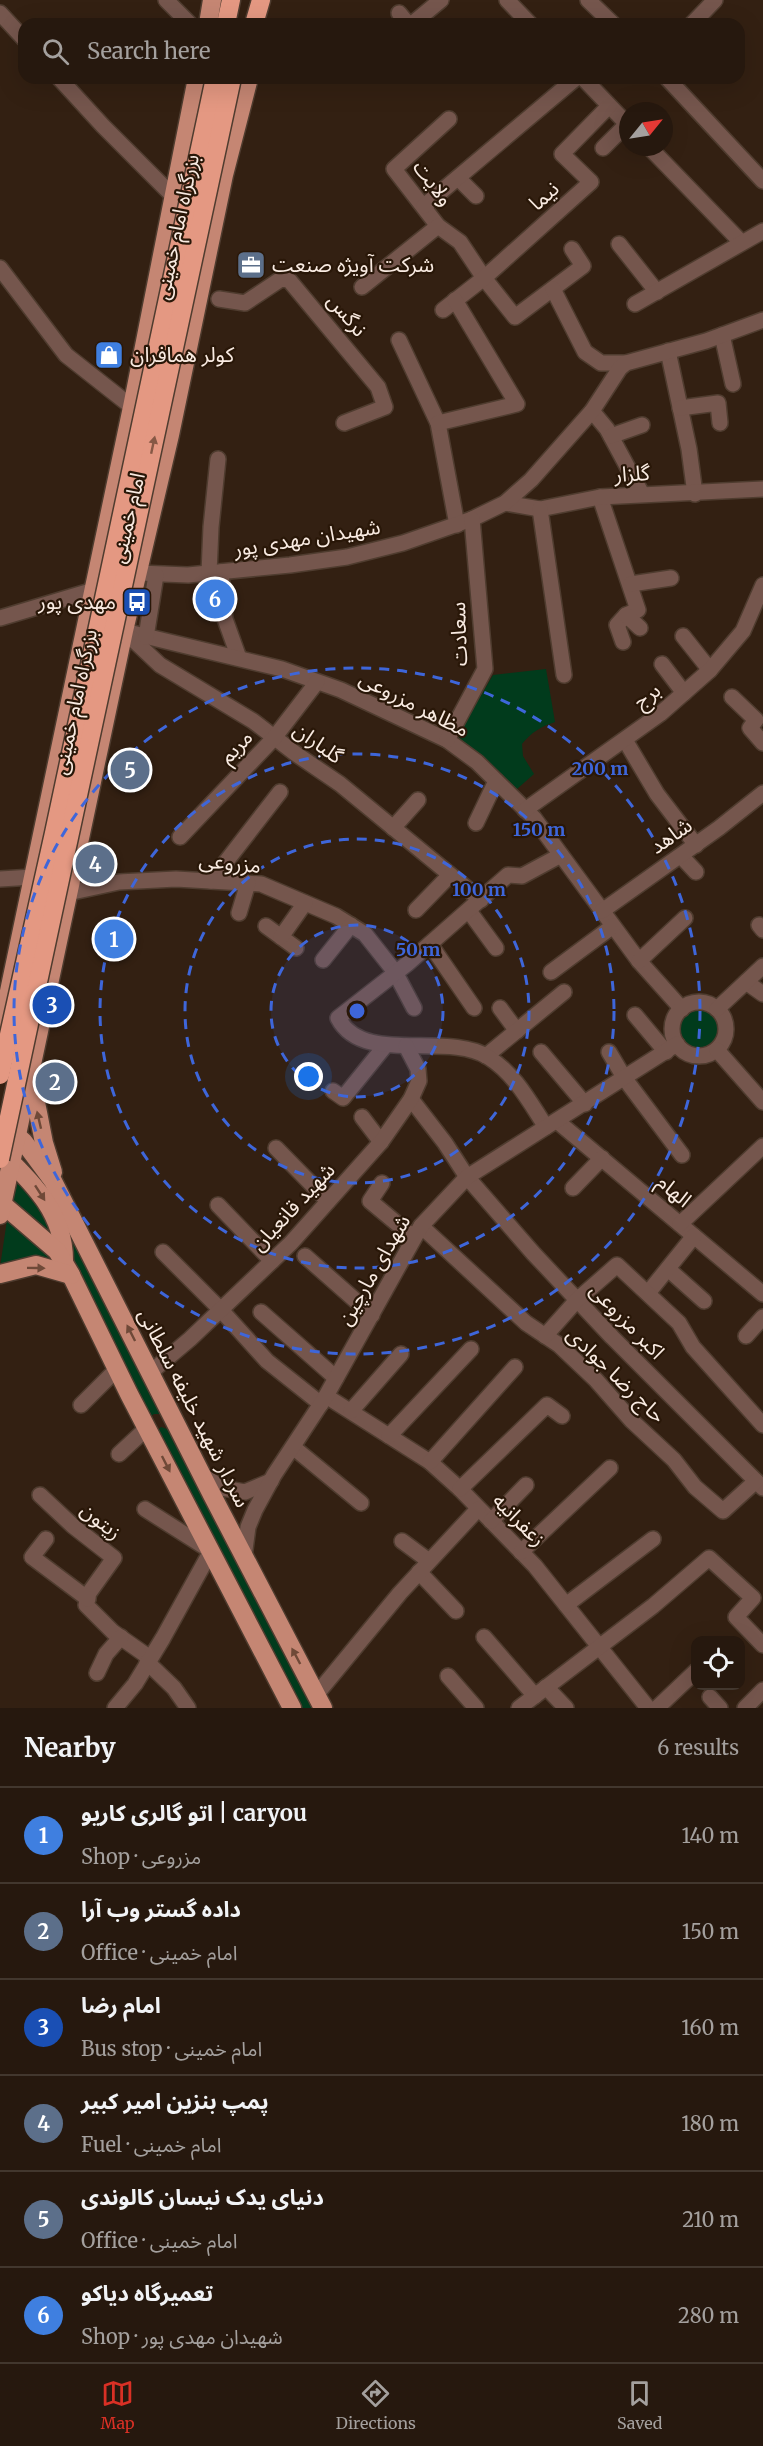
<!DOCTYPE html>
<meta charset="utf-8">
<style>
:root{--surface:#26180e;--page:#2e2117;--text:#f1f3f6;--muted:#a4a09e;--line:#42372e;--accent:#d93025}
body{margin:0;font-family:Merriweather,"Noto Sans Arabic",serif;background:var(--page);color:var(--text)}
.controls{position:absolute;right:18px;bottom:18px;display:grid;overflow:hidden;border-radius:12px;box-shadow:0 6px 24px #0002}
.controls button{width:54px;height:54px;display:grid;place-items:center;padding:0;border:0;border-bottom:2px solid var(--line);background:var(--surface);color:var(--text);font:30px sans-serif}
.compass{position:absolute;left:619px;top:102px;width:54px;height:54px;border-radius:50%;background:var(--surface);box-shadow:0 6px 24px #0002;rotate:60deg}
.you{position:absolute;left:309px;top:1077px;width:21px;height:21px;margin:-15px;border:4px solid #fff;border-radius:50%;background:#1a73e8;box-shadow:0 0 0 9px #1a73e833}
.badge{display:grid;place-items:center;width:39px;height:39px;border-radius:50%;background:var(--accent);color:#fff;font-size:20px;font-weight:700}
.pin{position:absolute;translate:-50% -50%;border:3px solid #fff;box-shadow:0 2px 6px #0006}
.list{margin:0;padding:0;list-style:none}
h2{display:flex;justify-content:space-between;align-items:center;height:78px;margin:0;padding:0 24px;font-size:26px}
h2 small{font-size:20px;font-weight:400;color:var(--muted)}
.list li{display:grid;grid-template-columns:39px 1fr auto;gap:18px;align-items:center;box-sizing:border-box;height:96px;padding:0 24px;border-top:2px solid var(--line)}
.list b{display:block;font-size:22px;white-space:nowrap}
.list p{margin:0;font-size:20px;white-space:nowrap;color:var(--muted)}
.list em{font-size:20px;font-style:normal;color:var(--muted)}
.icon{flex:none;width:33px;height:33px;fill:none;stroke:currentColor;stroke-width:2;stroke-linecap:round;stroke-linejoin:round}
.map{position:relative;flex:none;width:763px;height:1708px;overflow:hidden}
.search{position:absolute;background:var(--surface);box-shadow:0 6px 24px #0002;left:18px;right:18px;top:18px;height:66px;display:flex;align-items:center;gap:15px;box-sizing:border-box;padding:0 21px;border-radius:18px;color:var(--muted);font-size:22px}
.sheet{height:654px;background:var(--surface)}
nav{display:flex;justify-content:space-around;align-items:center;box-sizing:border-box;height:84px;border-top:2px solid var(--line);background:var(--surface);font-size:16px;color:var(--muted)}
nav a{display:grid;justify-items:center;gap:3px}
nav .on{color:var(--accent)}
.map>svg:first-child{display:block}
.green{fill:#013b1c}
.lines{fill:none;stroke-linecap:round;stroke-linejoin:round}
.minor-casing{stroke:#4f3c2f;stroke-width:18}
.major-casing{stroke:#4f3c2f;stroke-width:21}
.highway-casing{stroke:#4f3c2f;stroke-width:21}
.minor{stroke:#75564d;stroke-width:15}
.major{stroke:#c58673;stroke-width:18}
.highway{stroke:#e49882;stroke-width:18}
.highway-bridge-casing{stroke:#4f3c2f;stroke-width:21;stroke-linecap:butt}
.highway-bridge{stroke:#e49882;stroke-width:18}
.oneway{fill:#865845}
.oneway2{fill:#6f4938}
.ring{fill:none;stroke:#3e66da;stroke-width:3;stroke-dasharray:10 8}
.labels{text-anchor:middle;stroke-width:4.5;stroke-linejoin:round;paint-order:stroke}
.street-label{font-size:21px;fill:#f9ebe2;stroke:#291708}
.poi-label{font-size:21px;fill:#f9ebe2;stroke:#291708;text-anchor:start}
.centre{fill:#3e66da;stroke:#291708;stroke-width:3}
.ring-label{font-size:18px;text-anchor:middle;font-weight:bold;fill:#3e66da;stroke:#291708;stroke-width:4.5;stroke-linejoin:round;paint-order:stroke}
</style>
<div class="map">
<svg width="763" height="1708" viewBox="0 0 763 1708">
<rect width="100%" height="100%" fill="#332012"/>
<g class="green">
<path d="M546,669l9,53c-15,5 -23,10 -33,22l1,12 11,18 -17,15 -60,-53 36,-61z"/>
<circle cx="700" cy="1030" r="20"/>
<path d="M17,1184c21,11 30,38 39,58l-45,-38z"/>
<polygon points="62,1210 164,1414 154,1414 147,1419 84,1290 73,1259"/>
<polygon points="7,1220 45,1252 55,1267 0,1267"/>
<polygon points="161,1427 167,1429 187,1468 197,1481 316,1708 298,1708 156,1432"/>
</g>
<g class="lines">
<g class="minor-casing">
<g id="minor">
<polyline points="166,0 190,24"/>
<polyline points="507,0 530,24"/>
<polyline points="588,0 613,24"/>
<polyline points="0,13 24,39"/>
<polyline points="399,13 408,24"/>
<polyline points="412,24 441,0"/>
<polyline points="692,24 715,0"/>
<polyline points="59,78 103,126 174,197"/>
<polyline points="583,78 628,125"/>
<polyline points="667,78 763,181"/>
<polyline points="449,119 394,169 438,226 460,242 484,278 515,317 583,266 572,249"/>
<polyline points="649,147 741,242"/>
<polyline points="603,148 627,124"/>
<polyline points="458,178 476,196"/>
<polyline points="424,206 576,78"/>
<polyline points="619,244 657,292"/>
<polyline points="0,268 66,355 132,407"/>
<polyline points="362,287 438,226"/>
<polyline points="553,289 585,352 601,363 626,363"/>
<polyline points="219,299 245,303 281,279 289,280 378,387 385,407 344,423"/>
<polyline points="635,304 763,231"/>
<polyline points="443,310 484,278 591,182 562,154 609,106"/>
<polyline points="722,335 733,384"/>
<polyline points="399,340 438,423 457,525"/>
<polyline points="668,351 689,449 695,494"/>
<polyline points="680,408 718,403 720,423"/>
<polyline points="592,411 607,429 642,494"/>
<polyline points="438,423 517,404 455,300"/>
<polyline points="611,436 642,425"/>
<polyline points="600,497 638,610 626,615 617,625 623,642"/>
<polyline points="505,503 540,509 600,497 763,489"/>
<polyline points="540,509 564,675"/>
<polyline points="221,572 225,619 239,658"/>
<polyline points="139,573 188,575 290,565 347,557 403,543 472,519 505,503 531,480 592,411 620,368 626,363 706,341 763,320"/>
<polyline points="209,573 211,527 218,459"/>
<polyline points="631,584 671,578"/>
<polyline points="626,615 640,628"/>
<polyline points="0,618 94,590"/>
<polyline points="124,631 282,669 341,690 447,740 477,762 534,818 639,961 682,1009"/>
<polyline points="126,633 160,665 253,721 296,754 340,784 481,900"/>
<polyline points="683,636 710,670"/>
<polyline points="146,637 156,575"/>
<polyline points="662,664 684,693"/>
<polyline points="732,697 756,720 750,728 763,743"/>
<polyline points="447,740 485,669 472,519"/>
<polyline points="625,740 657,794 696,845"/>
<polyline points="525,810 660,714 710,670 743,631 763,585"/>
<polyline points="476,823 496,781"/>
<polyline points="393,828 418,800"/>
<polyline points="180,837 274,738 317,682"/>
<polyline points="681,856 696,872"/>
<polyline points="0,879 33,877"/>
<polyline points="211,881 280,792"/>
<polyline points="68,893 119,882 176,879 261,884 336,916 365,934 395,972 414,1008"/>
<polyline points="416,910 450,875"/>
<polyline points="469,911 496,948"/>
<polyline points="602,911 719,828 763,793"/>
<polyline points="239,913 248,883"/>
<polyline points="759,925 763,930"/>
<polyline points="266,926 296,948"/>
<polyline points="281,937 305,903"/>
<polyline points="430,944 474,1008"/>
<polyline points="323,960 351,925"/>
<polyline points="639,961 685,918"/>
<polyline points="551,972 613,926"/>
<polyline points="746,982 763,994"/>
<circle cx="699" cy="1029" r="27"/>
<polyline points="500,1008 517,1031"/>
<polyline points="717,1009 763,966"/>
<polyline points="635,1015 666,1052"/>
<polyline points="717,1050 763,1102"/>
<polyline points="541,1052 585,1104"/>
<polyline points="609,1052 625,1079 682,1155"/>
<polyline points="486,1056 564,992"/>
<polyline points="333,1091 343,1098 385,1046"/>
<polyline points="411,1099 445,1143 467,1177 533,1253 612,1337 763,1488"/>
<polyline points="362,1117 381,1142"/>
<polyline points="557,1121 763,1294"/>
<path d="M546,1127c-17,-26 -31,-53 -58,-70 -41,-26 -125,9 -150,-39l69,-54 101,-89 14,1 39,-21"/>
<polyline points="276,1148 328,1201"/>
<polyline points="382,1183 370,1201 413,1237"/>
<polyline points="573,1188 602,1158"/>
<polyline points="218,1205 272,1261"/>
<polyline points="680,1224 763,1146"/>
<polyline points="421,1226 526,1323 559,1345 596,1380 632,1421 674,1460 695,1487 723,1511 756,1481"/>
<polyline points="163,1252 221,1310 267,1361 321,1404"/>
<polyline points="305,1256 372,1315"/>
<polyline points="668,1269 704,1301"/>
<polyline points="648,1293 694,1236"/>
<polyline points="261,1312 336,1378"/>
<polyline points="545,1336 577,1300 617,1265 679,1323 693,1347 763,1425"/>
<polyline points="746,1336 763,1317"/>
<polyline points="151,1372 190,1339 291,1243 381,1142 411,1099 419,1081 418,1069 406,1046"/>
<polyline points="326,1396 430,1462 460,1489 535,1566 648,1708"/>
<polyline points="81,1405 117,1369"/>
<polyline points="351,1411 401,1354"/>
<polyline points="389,1436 471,1349"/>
<polyline points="293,1447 361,1503"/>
<polyline points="119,1454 147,1428"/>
<polyline points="430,1462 515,1367"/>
<polyline points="201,1474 222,1488 245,1492 271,1481"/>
<polyline points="460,1489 547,1405 562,1416"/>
<polyline points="40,1495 73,1526 114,1558 89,1593 86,1605 113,1632 150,1658"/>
<polyline points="491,1521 526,1485"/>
<polyline points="46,1539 32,1557 88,1599"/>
<polyline points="402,1541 429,1561"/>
<polyline points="521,1552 610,1468"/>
<polyline points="244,1557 248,1527 255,1510 274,1475 326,1396 421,1226 467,1177 677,1044"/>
<polyline points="419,1572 456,1611"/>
<polyline points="566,1605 653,1539"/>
<polyline points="484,1637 535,1696"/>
<polyline points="147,1662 174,1688 188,1708"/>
<polyline points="97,1673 106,1654 121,1637"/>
<polyline points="448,1676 476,1708"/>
<polyline points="546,1687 566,1708"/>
<polyline points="316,1695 400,1593 478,1509"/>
<polyline points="710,1697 720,1708"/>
<polyline points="115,1708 135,1684 163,1638 211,1551 145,1509"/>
<polyline points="519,1708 653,1606 709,1558 753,1598 736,1617 763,1645"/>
<polyline points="657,1708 696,1671"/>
<polyline points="745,1708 763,1690"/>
</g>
</g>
<g class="major-casing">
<g id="major">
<polyline points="208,24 212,0"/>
<polyline points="0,1034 132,407 197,78"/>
<polyline points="32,1082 44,1143 53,1172"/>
<polyline points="9,1129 24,1142 53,1181 212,1495 323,1708"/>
<path d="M3,1154c31,30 61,60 61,106"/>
<polyline points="0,1202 57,1251 70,1273 129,1394 292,1708"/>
<polyline points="0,1215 124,631 170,435 224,175 249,78"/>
<polyline points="0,1274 36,1265 71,1275"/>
</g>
</g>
<g class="highway-casing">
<g id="highway">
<polyline points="226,24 231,0"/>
<polyline points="254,24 261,0"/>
</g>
</g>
<use href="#minor" class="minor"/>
<use href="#major" class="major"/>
<use href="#highway" class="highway"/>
<g class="highway-bridge-casing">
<g id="highway-bridge">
<polyline points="0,1075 54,833 215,78"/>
<polyline points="0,1159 232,78"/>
</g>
</g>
<use href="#highway-bridge" class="highway-bridge"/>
</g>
<defs><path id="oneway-solid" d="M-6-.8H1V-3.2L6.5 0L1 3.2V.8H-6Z" transform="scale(1.5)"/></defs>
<use class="oneway" href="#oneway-solid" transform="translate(153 445) rotate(-78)"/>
<g class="oneway2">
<use href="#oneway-solid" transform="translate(39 1120) rotate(-103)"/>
<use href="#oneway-solid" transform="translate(40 1193) rotate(57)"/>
<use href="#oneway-solid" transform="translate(36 1268) rotate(1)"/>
<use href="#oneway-solid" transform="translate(131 1333) rotate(-117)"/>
<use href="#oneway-solid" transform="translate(166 1464) rotate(63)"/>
<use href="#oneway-solid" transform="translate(296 1656) rotate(-118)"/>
</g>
<circle cx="357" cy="1011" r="86" fill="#3e66da" fill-opacity=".12"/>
<g class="ring">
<circle cx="357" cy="1011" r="86"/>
<circle cx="357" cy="1011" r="172"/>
<circle cx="357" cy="1011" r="257"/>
<circle cx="357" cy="1011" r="343"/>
</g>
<defs>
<g id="office-square" transform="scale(1.5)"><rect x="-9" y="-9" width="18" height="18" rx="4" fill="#5c6f8a" stroke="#291708"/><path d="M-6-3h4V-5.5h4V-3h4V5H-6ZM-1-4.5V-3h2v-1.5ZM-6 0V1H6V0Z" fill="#fff"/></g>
<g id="shop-square" transform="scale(1.5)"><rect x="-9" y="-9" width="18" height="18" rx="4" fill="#3f7fe0" stroke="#291708"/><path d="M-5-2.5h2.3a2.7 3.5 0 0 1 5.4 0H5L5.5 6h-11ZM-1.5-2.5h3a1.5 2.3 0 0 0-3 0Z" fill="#fff"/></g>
<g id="bus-square" transform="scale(1.5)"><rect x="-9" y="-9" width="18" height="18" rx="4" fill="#1a4fb4" stroke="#291708"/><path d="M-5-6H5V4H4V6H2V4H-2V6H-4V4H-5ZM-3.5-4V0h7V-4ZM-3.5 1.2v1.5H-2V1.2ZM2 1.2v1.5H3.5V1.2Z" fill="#fff"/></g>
</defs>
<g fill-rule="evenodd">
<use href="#office-square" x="251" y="265"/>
<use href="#shop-square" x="109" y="355"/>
<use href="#bus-square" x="137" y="602"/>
</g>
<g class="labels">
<g class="street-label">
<text transform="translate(433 183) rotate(53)" y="7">ولایت</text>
<text transform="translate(544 196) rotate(-42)" y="7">نیما</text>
<text transform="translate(177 227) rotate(-78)" y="7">بزرگراه امام خمینی</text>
<text transform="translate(347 315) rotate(50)" y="7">نرگس</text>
<text transform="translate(632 474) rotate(-3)" y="7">گلزار</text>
<text transform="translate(128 518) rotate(-77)" y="7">امام خمینی</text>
<text transform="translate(307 538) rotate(-9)" y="7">شهیدان مهدی پور</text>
<text transform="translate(459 634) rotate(-92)" y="7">سعادت</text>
<text transform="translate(647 696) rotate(-39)" y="7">برج</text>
<text transform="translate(75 702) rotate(-78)" y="7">بزرگراه امام خمینی</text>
<text transform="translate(414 704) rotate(27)" y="7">مظاهر مزروعی</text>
<text transform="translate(318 743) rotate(35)" y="7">گلباران</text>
<text transform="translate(236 747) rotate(-46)" y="7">مریم</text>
<text transform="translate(671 836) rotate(-35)" y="7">شاهد</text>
<text transform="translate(230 863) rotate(6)" y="7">مزروعی</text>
<text transform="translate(674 1191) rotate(40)" y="7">الهام</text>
<text transform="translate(293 1207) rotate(-47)" y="7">شهید قانعیان</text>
<text transform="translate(374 1270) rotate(-60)" y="7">شهدای مارچین</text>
<text transform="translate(627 1321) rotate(46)" y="7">اکبر مزروعی</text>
<text transform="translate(616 1375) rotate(44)" y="7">حاج رضا جوادی</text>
<text transform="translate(194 1408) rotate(63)" y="7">سردار شهید خلیفه سلطانی</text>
<text transform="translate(519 1520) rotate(45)" y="7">زعفرانیه</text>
<text transform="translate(101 1521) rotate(39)" y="7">زیتون</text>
</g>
<g class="poi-label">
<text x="272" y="272">شرکت آویژه صنعت</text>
<text x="130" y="362">کولر همافران</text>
<text x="116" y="609" text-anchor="end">مهدی پور</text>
</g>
</g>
<circle cx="357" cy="1011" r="9" class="centre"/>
<g class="ring-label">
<text x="600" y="775">200 m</text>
<text x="539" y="836">150 m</text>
<text x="479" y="896">100 m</text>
<text x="418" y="956">50 m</text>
</g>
</svg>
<div class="controls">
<button><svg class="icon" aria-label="locate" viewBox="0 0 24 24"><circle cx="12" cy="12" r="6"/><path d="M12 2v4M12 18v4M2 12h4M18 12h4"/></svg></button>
</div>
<svg class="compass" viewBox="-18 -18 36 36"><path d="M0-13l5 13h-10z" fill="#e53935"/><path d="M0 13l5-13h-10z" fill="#a4a09e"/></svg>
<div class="you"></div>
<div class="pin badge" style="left:114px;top:939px;background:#3f7fe0">1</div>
<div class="pin badge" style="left:55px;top:1082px;background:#5c6f8a">2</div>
<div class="pin badge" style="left:52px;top:1005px;background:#1a4fb4">3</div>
<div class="pin badge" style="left:95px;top:864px;background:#5c6f8a">4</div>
<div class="pin badge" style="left:130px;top:770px;background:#5c6f8a">5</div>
<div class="pin badge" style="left:215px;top:599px;background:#3f7fe0">6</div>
<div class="search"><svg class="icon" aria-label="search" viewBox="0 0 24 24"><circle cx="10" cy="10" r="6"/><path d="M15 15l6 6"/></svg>Search here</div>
</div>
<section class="sheet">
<h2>Nearby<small>6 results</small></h2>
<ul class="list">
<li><span class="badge" style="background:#3f7fe0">1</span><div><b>اتو گالری کاریو | caryou</b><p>Shop · مزروعی</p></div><em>140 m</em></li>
<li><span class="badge" style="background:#5c6f8a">2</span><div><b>داده گستر وب آرا</b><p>Office · امام خمینی</p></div><em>150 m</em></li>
<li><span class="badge" style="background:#1a4fb4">3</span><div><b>امام رضا</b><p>Bus stop · امام خمینی</p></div><em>160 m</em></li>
<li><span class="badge" style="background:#5c6f8a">4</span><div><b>پمپ بنزین امیر کبیر</b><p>Fuel · امام خمینی</p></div><em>180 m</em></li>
<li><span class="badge" style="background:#5c6f8a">5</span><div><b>دنیای یدک نیسان کالوندی</b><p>Office · امام خمینی</p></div><em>210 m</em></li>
<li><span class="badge" style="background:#3f7fe0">6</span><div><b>تعمیرگاه دیاکو</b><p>Shop · شهیدان مهدی پور</p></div><em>280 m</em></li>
</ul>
</section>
<nav>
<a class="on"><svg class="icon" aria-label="map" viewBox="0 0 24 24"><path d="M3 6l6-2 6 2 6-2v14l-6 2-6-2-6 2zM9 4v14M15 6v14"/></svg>Map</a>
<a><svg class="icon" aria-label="directions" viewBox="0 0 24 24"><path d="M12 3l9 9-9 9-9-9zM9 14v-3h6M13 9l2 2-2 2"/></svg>Directions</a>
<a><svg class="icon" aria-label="saved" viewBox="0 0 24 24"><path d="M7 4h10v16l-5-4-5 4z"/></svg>Saved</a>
</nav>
